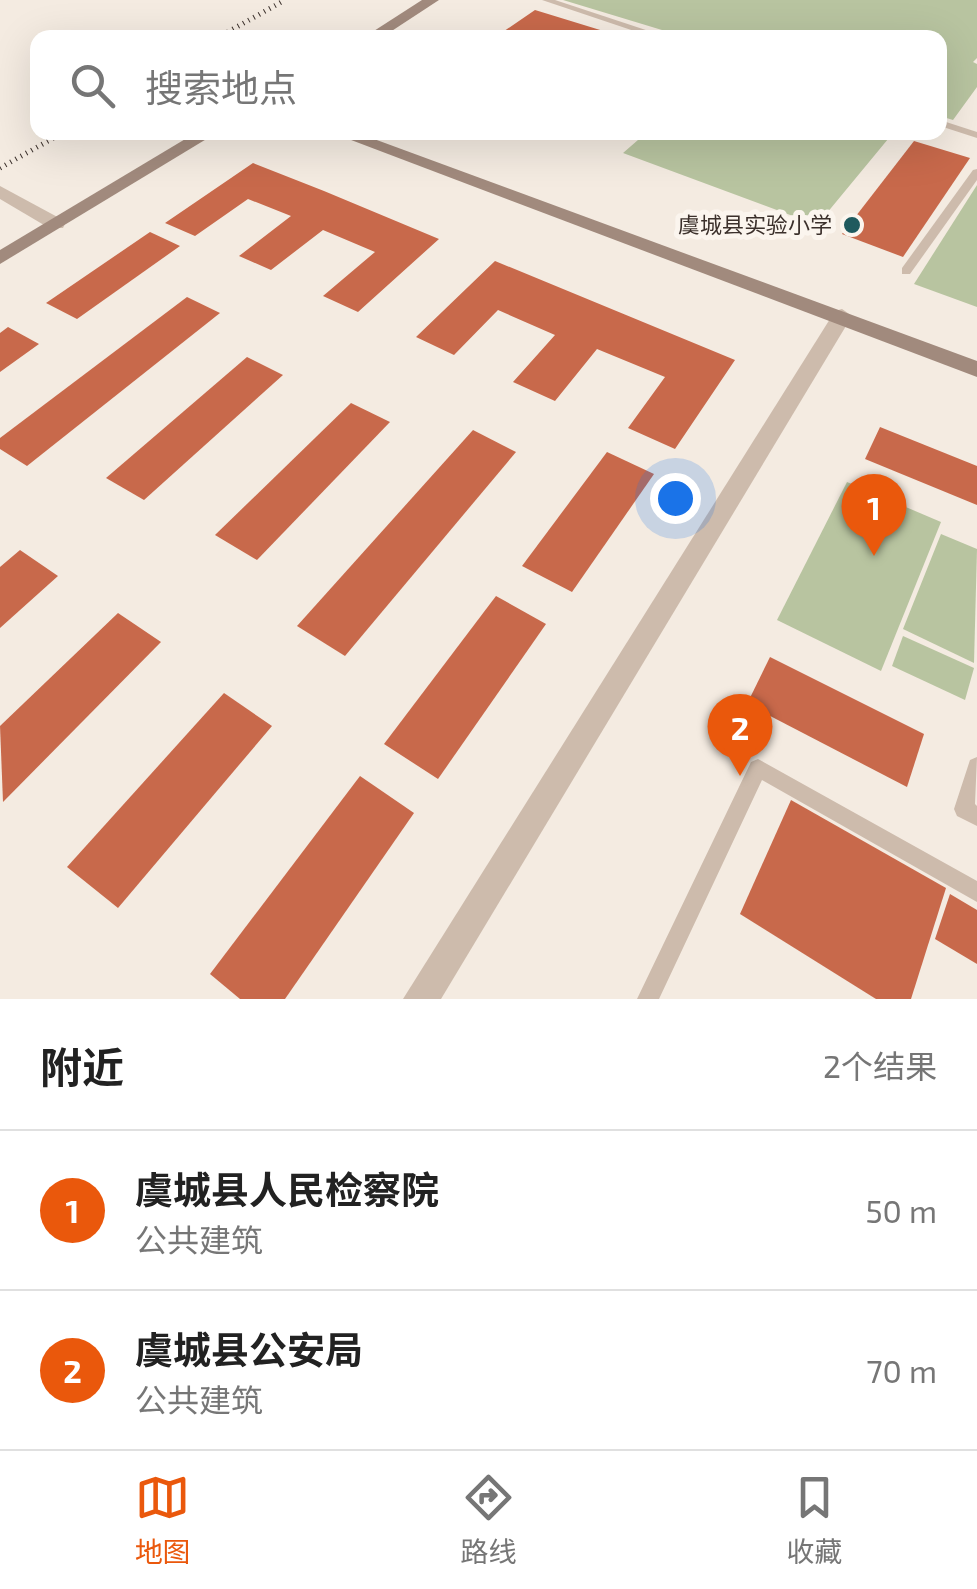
<!DOCTYPE html>
<html lang="zh">
<meta charset="utf-8">
<style>
:root{--surface:#fff;--page:#f2f2f2;--text:#222;--muted:#767676;--line:#e0e0e0;--accent:#ea580c}
body{margin:0;font-family:"Exo 2","Noto Sans SC",sans-serif;background:var(--page);color:var(--text)}
.you{position:absolute;left:675px;top:498px;width:35px;height:35px;margin:-25px;border:8px solid #fff;border-radius:50%;background:#1a73e8;box-shadow:0 0 0 15px #1a73e833}
.badge{display:grid;place-items:center;width:65px;height:65px;border-radius:50%;background:var(--accent);color:#fff;font-size:32px;font-weight:700}
.pin{position:absolute;translate:-50% -82px;filter:drop-shadow(0 2px 5px #0008)}
.pin::after{content:'';position:absolute;top:52px;width:35px;height:30px;background:inherit;clip-path:polygon(0 0,100% 0,50% 100%)}
.list{margin:0;padding:0;list-style:none}
h2{display:flex;justify-content:space-between;align-items:center;height:130px;margin:0;padding:0 40px;font-size:42px}
h2 small{font-size:32px;font-weight:400;color:var(--muted)}
.list li{display:grid;grid-template-columns:65px 1fr auto;gap:30px;align-items:center;box-sizing:border-box;height:160px;padding:0 40px;border-top:2px solid var(--line)}
.list b{display:block;font-size:38px;white-space:nowrap}
.list p{margin:0;font-size:32px;white-space:nowrap;color:var(--muted)}
.list em{font-size:32px;font-style:normal;color:var(--muted)}
.icon{flex:none;width:55px;height:55px;fill:none;stroke:currentColor;stroke-width:2;stroke-linecap:round;stroke-linejoin:round}
.map{position:relative;flex:none;width:977px;height:999px;overflow:hidden}
.search{position:absolute;background:var(--surface);box-shadow:0 10px 40px #0002;left:30px;right:30px;top:30px;height:110px;display:flex;align-items:center;gap:25px;box-sizing:border-box;padding:0 35px;border-radius:20px;color:var(--muted);font-size:38px}
.sheet{height:450px;background:var(--surface)}
nav{display:flex;justify-content:space-around;align-items:center;box-sizing:border-box;height:140px;border-top:2px solid var(--line);background:var(--surface);font-size:28px;color:var(--muted)}
nav a{display:grid;justify-items:center;gap:5px}
nav .on{color:var(--accent)}
.map>svg:first-child{display:block}
.green{fill:#b8c4a0}
.building{fill:#c8694b}
.lines{fill:none;stroke-linecap:round;stroke-linejoin:round}
.lane{fill:#cdbbac;fill-rule:evenodd}
.street{fill:#cdbbac;fill-rule:evenodd}
.secondary{fill:#a18a7d;fill-rule:evenodd}
.rail{stroke:#3b302b;stroke-width:5;stroke-dasharray:1 5;stroke-linecap:butt}
.poi-dot{fill:#1f5a5e;stroke:#fbf5ee;stroke-width:4}
.labels{text-anchor:middle;stroke-width:10;stroke-linejoin:round;paint-order:stroke}
.far-poi-label{font-size:22px;fill:#3b302b;stroke:#fbf5ee;text-anchor:end}
</style>
<div class="map">
<svg width="977" height="999" viewBox="0 0 977 999">
<rect width="100%" height="100%" fill="#f4ebe1"/>
<g class="green">
<polygon points="563,0 977,0 977,58 973,62 977,64 977,87 953,120 940,116 940,38 685,37"/>
<polygon points="646,133 646,132 893,133 817,225 623,153"/>
<polygon points="977,185 977,307 914,284"/>
<polygon points="847,482 941,522 881,671 777,620"/>
<polygon points="941,534 977,549 974,663 903,629"/>
<polygon points="903,636 974,668 965,700 892,666"/>
</g>
<g class="building">
<polygon points="535,10 623,37 623,38 559,38 537,31 528,38 494,38"/>
<polygon points="914,141 970,158 903,257 842,234"/>
<polygon points="253,163 324,191 439,239 358,312 323,296 375,252 323,230 271,270 239,256 291,216 248,199 195,236 165,223"/>
<polygon points="150,232 180,246 77,319 46,303"/>
<polygon points="495,261 735,360 675,449 628,428 665,377 597,349 555,401 513,382 555,335 498,310 454,355 416,337"/>
<polygon points="187,297 220,313 27,466 0,449 0,438"/>
<polygon points="8,327 39,344 0,372 0,333"/>
<polygon points="247,357 283,375 144,500 106,478"/>
<polygon points="351,403 390,422 257,560 215,535"/>
<polygon points="880,427 977,466 977,505 865,459"/>
<polygon points="473,430 516,452 345,656 297,626"/>
<polygon points="607,452 654,474 572,592 522,566"/>
<polygon points="20,550 58,576 0,628 0,567"/>
<polygon points="496,596 546,624 438,779 384,744"/>
<polygon points="118,613 161,642 3,802 0,726"/>
<polygon points="770,657 924,734 907,787 747,704"/>
<polygon points="224,693 272,726 118,908 67,867"/>
<polygon points="360,776 414,813 285,999 240,999 210,974"/>
<polygon points="791,800 946,888 911,999 876,999 740,914"/>
<polygon points="950,894 977,910 977,964 935,939"/>
</g>
<g class="lines">
<g class="lane">
<polygon points="542,0 555,0 670,38 655,38"/>
<polygon points="940,120 977,132 977,138 940,126"/>
<polygon points="977,169 977,180 910,274 902,274 902,268 973,170"/>
<polygon points="977,757 975,804 977,806 977,826 957,816 954,809 970,760"/>
<polygon points="758,759 977,881 977,902 762,780 659,999 637,999 751,762"/>
</g>
<g class="street">
<polygon points="0,186 63,220 65,224 63,228 49,228 0,199"/>
<polygon points="842,309 852,316 441,999 403,999 835,311"/>
</g>
<g class="secondary">
<polygon points="422,0 439,0 381,38 363,38"/>
<polygon points="197,132 218,132 0,264 0,250"/>
<polygon points="330,132 355,132 977,361 977,377"/>
</g>
<g class="rail">
<polyline points="217,38 285,0"/>
<polyline points="0,168 64,132"/>
</g>
</g>
<circle class="poi-dot" cx="852" cy="225" r="10"/>
<g class="labels">
<g class="far-poi-label">
<text x="832" y="233">虞城县实验小学</text>
</g>
</g>
</svg>
<div class="you"></div>
<div class="pin badge" style="left:874px;top:556px">1</div>
<div class="pin badge" style="left:740px;top:776px">2</div>
<div class="search"><svg class="icon" aria-label="search" viewBox="0 0 24 24"><circle cx="10" cy="10" r="6"/><path d="M15 15l6 6"/></svg>搜索地点</div>
</div>
<section class="sheet">
<h2>附近<small>2个结果</small></h2>
<ul class="list">
<li><span class="badge">1</span><div><b>虞城县人民检察院</b><p>公共建筑</p></div><em>50 m</em></li>
<li><span class="badge">2</span><div><b>虞城县公安局</b><p>公共建筑</p></div><em>70 m</em></li>
</ul>
</section>
<nav>
<a class="on"><svg class="icon" aria-label="map" viewBox="0 0 24 24"><path d="M3 6l6-2 6 2 6-2v14l-6 2-6-2-6 2zM9 4v14M15 6v14"/></svg>地图</a>
<a><svg class="icon" aria-label="directions" viewBox="0 0 24 24"><path d="M12 3l9 9-9 9-9-9zM9 14v-3h6M13 9l2 2-2 2"/></svg>路线</a>
<a><svg class="icon" aria-label="saved" viewBox="0 0 24 24"><path d="M7 4h10v16l-5-4-5 4z"/></svg>收藏</a>
</nav>
